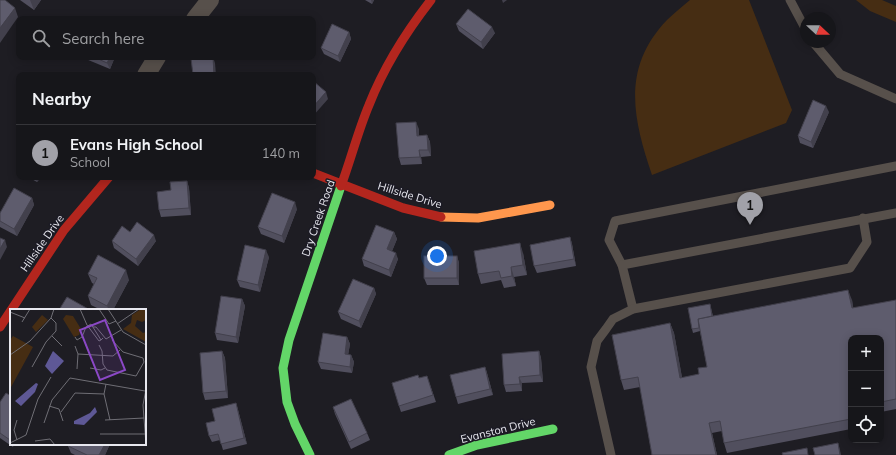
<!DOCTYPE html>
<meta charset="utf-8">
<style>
:root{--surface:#16161a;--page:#1f1f23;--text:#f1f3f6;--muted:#9e9fa2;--line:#353539;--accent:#a1a1a8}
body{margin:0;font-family:Mulish,sans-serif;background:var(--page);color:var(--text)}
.controls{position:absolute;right:12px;bottom:12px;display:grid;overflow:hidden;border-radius:8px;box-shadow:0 2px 10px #0003}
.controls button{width:36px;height:36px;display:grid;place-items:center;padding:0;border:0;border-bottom:1px solid var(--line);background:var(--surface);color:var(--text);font:20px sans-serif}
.compass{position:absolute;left:800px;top:12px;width:36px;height:36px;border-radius:50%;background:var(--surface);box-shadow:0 2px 10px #0003;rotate:112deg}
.you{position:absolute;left:437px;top:256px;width:14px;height:14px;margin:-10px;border:3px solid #fff;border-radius:50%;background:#1a73e8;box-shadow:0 0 0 6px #1a73e833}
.badge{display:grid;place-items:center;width:26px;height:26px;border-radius:50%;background:var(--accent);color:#111;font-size:13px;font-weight:700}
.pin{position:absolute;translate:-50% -33px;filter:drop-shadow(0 1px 2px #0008)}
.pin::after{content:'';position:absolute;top:21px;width:14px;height:12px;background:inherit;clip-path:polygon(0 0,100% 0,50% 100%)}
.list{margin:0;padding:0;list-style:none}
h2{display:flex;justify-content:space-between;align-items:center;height:52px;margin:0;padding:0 16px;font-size:17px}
h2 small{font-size:13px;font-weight:400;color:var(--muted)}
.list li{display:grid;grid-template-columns:26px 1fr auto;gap:12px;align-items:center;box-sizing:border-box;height:56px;padding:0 16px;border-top:1px solid var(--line)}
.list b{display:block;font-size:15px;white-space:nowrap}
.list p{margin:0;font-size:13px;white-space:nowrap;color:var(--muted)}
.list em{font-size:13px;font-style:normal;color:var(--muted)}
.icon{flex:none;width:22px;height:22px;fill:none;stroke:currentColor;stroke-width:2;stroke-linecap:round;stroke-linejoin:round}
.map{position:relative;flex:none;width:896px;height:455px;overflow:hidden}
.search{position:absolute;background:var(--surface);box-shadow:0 2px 10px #0003;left:16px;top:16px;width:300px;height:44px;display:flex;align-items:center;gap:10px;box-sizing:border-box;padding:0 14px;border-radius:8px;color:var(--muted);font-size:15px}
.panel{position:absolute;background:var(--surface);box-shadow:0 2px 10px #0003;left:16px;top:72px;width:300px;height:108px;border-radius:8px}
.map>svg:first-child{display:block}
.green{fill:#462d13}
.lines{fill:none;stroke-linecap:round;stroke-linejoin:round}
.lane{stroke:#57504b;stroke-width:9}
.street{stroke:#57504b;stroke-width:18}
.fast{stroke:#63d668;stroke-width:9}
.slow{stroke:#ff974d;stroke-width:9}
.jam{stroke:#b3261e;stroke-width:9}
.wall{fill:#514f5e}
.shaded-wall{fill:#42404c}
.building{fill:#5e5c6d;stroke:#42404c}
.labels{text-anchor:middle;stroke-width:3;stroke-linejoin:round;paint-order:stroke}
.street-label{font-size:11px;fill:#e8e8ef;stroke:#1c1b25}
.inset-road{fill:none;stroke:#6f6e75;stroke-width:1}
.view{fill:#8b48c6;fill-opacity:0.15;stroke:#8b48c6;stroke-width:2}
.inset-edge{fill:none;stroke:#e8e8ef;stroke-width:2}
</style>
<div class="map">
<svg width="896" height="455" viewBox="0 0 896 455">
<rect width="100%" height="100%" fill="#1e1d23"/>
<g class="green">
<path d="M690,0h59l43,110 -6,13 -134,52c-19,-56 -31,-107 15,-155 7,-7 15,-13 23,-20z"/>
<polygon points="856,0 882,0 896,6 896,22 870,11"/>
</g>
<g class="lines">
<g class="lane">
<polyline points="790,0 806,30"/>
<polyline points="813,42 840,74 896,99"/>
<polyline points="622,265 609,240 615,221 896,166"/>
<polyline points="633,309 622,265 896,213"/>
<polyline points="611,455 591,367 597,341 606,329 613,319 633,309 850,268 867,242 863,218"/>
</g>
<g class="street">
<polyline points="195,19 210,0"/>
<polyline points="146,75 157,57"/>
</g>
<g class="fast">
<polyline points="310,455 295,424 287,402 283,368 289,340 341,186"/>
<polyline points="449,455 477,445 553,429"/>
</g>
<polyline class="slow" points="441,217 478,218 550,205"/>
<g class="jam">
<polyline points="313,173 403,208 441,217"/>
<path d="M341,186c10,-27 17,-55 28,-81 15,-38 37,-73 62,-105"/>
<polyline points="0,327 64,230 109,177"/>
</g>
</g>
<g class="wall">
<polygon points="20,0 41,0 34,10"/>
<polygon points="365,0 374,0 372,4"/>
<polygon points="456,24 495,33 483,49 459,31"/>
<polygon points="349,32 351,39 340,62 324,54 321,48"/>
<polygon points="81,57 115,57 110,69"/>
<polygon points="829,112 813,148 800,143 798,136"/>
<polygon points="419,129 419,136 427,135 430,142 431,156 421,157 422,164 401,165 399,158"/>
<polygon points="28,177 41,177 37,182"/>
<polygon points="50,177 57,177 55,180"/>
<polygon points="187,181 189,188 191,215 161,217 159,210"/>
<polygon points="32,198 34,205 17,236 0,227 0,213"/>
<polygon points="297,209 284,243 261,234 258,227"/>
<polygon points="130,232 156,241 138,266 114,248 112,241"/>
<polygon points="394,232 397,239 392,251 398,259 391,277 364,266 362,259"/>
<polygon points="570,237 572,244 576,266 537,273 534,266"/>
<polygon points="523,253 527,275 514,277 516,286 504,288 501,280 481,284 478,274"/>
<polygon points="457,256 459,263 459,285 427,285 424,278"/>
<polygon points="269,257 260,292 240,287 237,280"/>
<polygon points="88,274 129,280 113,310 101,310 91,305 88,296 94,284 92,283"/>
<polygon points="374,288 376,294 361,328 341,319 338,312"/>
<polygon points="242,299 245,306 238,343 217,340 215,333"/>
<polygon points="852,300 853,308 896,300 896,409 881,412 881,338 851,338 851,429 727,453 724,443 722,431 712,433 717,455 652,455 640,387 624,390 621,380 670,323 674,333 682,378 699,374 707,367 700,331 693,333 692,329 710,304 713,316"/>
<polygon points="347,337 350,344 348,355 351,355 354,362 352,373 321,369 318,362"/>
<polygon points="222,351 225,358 228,398 205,400 203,393"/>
<polygon points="539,351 541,358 543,382 522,383 522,391 506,392 504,385"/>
<polygon points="485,367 487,373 493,395 458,404 456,397"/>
<polygon points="427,376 436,402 401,412 399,406 419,378"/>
<polygon points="11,396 11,444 14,444 13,447 0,438 0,402"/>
<polygon points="236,403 238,410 247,444 223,450 220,440 212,442 209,436 215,421"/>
<polygon points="333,407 367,433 370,440 351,449 335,414"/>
<polygon points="70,444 110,444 105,455 75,455 71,453 68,446"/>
</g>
<g class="shaded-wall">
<polygon points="30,0 41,0 34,10"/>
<polygon points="371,0 374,0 372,4"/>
<polygon points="502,0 507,0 503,3"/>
<polygon points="15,8 18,17 0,43 0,28"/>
<polygon points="492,27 495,33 483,49 481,42"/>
<polygon points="349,32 351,39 340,62 338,56"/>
<polygon points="110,57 115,57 110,69 107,63"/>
<polygon points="213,57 215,63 216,75 214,75"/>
<polygon points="326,92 328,99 313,116 313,107"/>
<polygon points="826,106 829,112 813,148 811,142"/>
<polygon points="416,122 419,129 419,143 417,136"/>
<polygon points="427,135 430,142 431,156 428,150"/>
<polygon points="419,150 421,157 422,164 420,157"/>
<polygon points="35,177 41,177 37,182"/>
<polygon points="187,181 189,188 191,215 189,208"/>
<polygon points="32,198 34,205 17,236 14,229"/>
<polygon points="295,202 297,209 284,243 282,236"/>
<polygon points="394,232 397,239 390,256 387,249"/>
<polygon points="154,235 156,241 138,266 136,259"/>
<polygon points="570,237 572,244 576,266 574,259"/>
<polygon points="5,240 7,247 0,260 0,249"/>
<polygon points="520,243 523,253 527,275 523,265"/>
<polygon points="266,250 269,257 260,292 258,285"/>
<polygon points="396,253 398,259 391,277 389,270"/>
<polygon points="457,256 459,263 459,285 457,278"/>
<polygon points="511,267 514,277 516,286 512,276"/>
<polygon points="126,270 129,280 113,310 109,310 107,306"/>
<polygon points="374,288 376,294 361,328 359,321"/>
<polygon points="848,290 852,300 855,318 852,308"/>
<polygon points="242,299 245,306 238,343 236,337"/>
<polygon points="670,323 674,333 684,388 680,378"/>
<polygon points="347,337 350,344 347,361 345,354"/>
<polygon points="222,351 225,358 228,398 226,391"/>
<polygon points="539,351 541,358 543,382 540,375"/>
<polygon points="351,355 354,362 352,373 350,367"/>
<polygon points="485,367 487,373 493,395 490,389"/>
<polygon points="519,377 522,383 522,391 520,384"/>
<polygon points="236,403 238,410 247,444 244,438"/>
<polygon points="709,423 712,433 717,455 716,455"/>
<polygon points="838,443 840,450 841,455 840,455"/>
<polygon points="105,444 110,444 105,455 99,455"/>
</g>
<g class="building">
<polygon points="0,0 5,0 15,8 0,28"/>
<polygon points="468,9 492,27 481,42 456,24"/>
<polygon points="91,17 96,19 90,19"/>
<polygon points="332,24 349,32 338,56 321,48"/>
<polygon points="94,57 110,57 107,63"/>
<polygon points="198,57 213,57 214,75 193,75 191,58"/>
<polygon points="313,81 326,92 313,107"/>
<polygon points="813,100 826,106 811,142 798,136"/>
<polygon points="416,122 417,136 427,135 428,150 419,150 420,157 399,158 396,123"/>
<polygon points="187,181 189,208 159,210 157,192 171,190 170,182"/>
<polygon points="14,188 32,198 14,229 0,221 0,213"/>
<polygon points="272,193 295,202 282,236 258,227"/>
<polygon points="137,222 154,235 136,259 112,241 122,226 130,232"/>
<polygon points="376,225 394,232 387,249 396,253 389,270 362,259"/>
<polygon points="570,237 574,259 534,266 530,245"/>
<polygon points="0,238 5,240 0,249"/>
<polygon points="520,243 523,265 511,267 512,276 501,278 499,271 478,274 474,251"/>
<polygon points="245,245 266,250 258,285 237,280"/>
<polygon points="98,255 126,270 107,306 88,296 97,278 88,274"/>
<rect x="424" y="256" width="33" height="22"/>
<polygon points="353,279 374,288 359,321 338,312"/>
<polygon points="848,290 852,308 896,300 896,399 881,402 881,338 851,338 851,419 724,443 720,421 709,423 716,455 652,455 638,377 621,380 612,335 670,323 680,378 699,374 698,368 707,367 698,319"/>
<polygon points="221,296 242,299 236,337 215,333"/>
<polygon points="67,297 90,310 59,310"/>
<polygon points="710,304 712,316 698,319 699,328 692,329 688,308"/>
<polygon points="323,333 347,337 345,354 351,355 350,367 318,362"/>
<polygon points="222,351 226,391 203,393 200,353"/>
<polygon points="539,351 540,375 519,377 520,384 504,385 502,354"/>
<polygon points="485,367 490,389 456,397 450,375"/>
<polygon points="418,375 419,378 427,376 433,395 399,406 392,383"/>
<polygon points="6,393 11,396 11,439 10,440 0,433 0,402"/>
<polygon points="351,399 367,433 349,442 333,407"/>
<polygon points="236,403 244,438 221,444 218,434 209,436 206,423 215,421 212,409"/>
<polygon points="838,443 840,455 815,455 813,448"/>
<polygon points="70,444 105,444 99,455 87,455 68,446"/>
<polygon points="807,448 808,455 783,455 782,453"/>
</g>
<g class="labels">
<g class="street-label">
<text transform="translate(410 195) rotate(17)" y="4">Hillside Drive</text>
<text transform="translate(318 218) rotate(-71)" y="4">Dry Creek Road</text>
<text transform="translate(42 243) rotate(-55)" y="4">Hillside Drive</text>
<text transform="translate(498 430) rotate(-14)" y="4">Evanston Drive</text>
</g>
</g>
<g transform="translate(10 309)">
<rect width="136" height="136" fill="#1e1d23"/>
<path d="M131,0h4l1,11 -4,2 -5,-2 -2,6 8,7 3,-1v10l-23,-13 8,-6 1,-8zM32,6l6,5 -12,12 -4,-5zM56,6l7,1 8,13 -2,6 -5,2 -11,-18zM3,27l20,11 -23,42v-49z" fill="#462d13"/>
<path d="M43,42l11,10 -12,13 -7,-8zM26,74l2,1 -3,8 -14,14 -6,-5zM85,98l2,5 -13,13 -10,-1v-3l16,-8z" fill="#5e5896"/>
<path class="inset-road" d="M70,0l7,16 12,16 2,-1M89,0l10,15 7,-3M98,0l15,23 23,13M0,3l15,6M12,13l8,-13M107,15l22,-15M83,18h3l10,12 15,-9M42,27l10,10M65,28l2,3 5,-3 4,-10 5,-3 10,16 2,-2M89,36l3,6 1,13 4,6 29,6 8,-14 -1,-4 -20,-6 -11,-12M65,37l3,8 -1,15M68,45l35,2 7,-6M0,46l20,-14 21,-23 3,-9M22,58l14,-25 10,-11v-8l-5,-5M80,59l11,2 4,-2M96,75l-2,10 6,26M39,97l10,3 4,12M51,103l14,-19 29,1M95,111l39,-2M34,114l8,-23 18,-22 75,13M90,125h45M7,131l-3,-10 3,-10M25,132l15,-2 5,6M0,134l16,-8 12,-36 13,-22M136,136l-3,-40 3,-16"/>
<path class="view" d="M95,11l20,50 -25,10 -20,-50z"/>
<rect width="136" height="136" class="inset-edge"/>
</g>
</svg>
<div class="controls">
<button>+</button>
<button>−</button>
<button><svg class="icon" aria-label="locate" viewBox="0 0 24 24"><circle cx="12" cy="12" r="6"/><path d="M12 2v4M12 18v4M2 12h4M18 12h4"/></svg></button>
</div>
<svg class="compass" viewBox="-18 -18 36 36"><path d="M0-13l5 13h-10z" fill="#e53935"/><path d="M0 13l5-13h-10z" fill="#9e9fa2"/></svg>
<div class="you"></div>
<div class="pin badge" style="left:750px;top:225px">1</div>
<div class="search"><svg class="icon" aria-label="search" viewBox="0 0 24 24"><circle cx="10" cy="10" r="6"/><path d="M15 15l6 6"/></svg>Search here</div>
<section class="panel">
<h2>Nearby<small></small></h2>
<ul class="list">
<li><span class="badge">1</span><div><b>Evans High School</b><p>School</p></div><em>140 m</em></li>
</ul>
</section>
</div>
